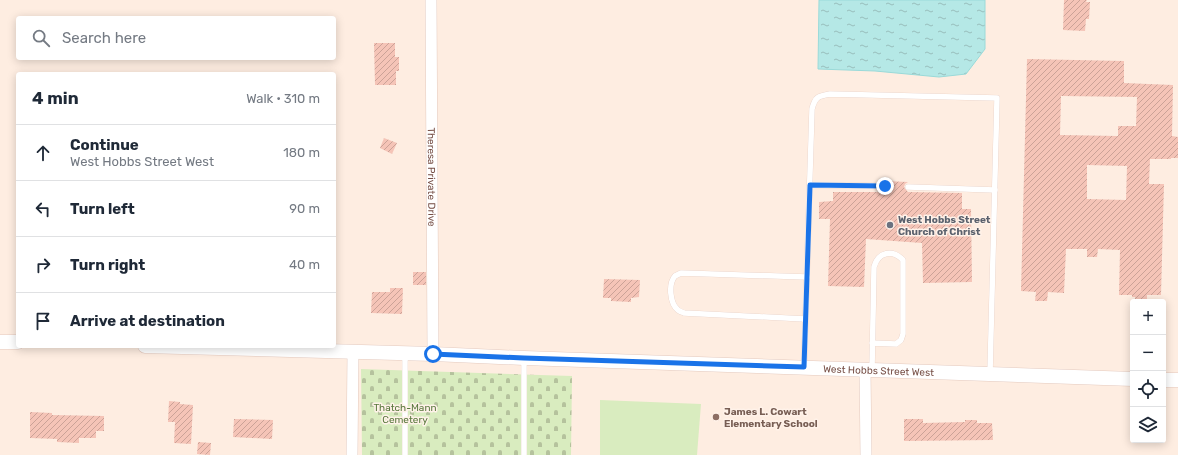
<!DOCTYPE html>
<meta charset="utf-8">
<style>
:root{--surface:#fff;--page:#f2f2f3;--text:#1f2937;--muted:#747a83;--line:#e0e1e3}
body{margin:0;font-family:Rubik,sans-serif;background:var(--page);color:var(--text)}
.controls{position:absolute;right:12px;bottom:12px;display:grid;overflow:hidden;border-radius:4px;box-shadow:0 2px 10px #0003}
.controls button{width:36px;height:36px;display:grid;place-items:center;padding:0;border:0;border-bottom:1px solid var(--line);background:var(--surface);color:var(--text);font:20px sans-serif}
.stop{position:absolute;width:12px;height:12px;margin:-9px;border:3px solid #1a73e8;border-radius:50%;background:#fff}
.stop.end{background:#1a73e8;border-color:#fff;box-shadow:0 1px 4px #0008}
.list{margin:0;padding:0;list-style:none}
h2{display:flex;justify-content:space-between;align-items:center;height:52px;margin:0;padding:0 16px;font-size:17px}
h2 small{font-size:13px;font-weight:400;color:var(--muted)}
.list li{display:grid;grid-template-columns:26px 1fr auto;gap:12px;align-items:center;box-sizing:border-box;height:56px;padding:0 16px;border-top:1px solid var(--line)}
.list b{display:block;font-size:15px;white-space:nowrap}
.list p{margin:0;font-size:13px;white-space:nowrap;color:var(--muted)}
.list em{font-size:13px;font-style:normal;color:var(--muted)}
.icon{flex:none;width:22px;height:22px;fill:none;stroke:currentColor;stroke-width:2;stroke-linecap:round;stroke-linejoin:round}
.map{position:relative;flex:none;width:1178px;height:455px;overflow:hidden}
.search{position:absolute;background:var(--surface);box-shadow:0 2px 10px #0003;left:16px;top:16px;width:320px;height:44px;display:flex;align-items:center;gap:10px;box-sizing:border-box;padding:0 14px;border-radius:4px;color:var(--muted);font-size:15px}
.panel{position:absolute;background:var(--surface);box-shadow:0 2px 10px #0003;left:16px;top:72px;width:320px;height:276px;border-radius:4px}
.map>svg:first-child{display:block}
.cemetery{fill:url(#cemetery-stones)}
.park{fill:#d9ecbf}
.water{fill:url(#water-ripples);stroke:#9adad9}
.building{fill:url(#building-hatch);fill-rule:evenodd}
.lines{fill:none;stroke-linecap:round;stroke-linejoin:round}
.service-casing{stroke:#e4cabf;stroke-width:6}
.minor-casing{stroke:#e4cabf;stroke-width:12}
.tertiary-casing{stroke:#e4cabf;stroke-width:15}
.service{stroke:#fff;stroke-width:5.5}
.minor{stroke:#fff;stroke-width:11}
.tertiary{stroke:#fff;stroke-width:14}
.route{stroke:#1a73e8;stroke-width:5}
.worship-dot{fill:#6b7280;stroke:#fff2e9;stroke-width:1.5}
.education-dot{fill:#8d6e63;stroke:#fff2e9;stroke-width:1.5}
.labels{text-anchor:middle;stroke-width:3;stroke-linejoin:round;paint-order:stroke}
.street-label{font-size:10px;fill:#764f46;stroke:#fff2e9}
.worship-label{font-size:10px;font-weight:bold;fill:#5b616d;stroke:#fff2e9;text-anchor:start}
.park-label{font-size:10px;fill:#58773c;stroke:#fff2e9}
.education-label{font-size:10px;font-weight:bold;fill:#785e54;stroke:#fff2e9;text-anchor:start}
</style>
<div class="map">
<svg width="1178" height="455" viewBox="0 0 1178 455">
<defs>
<pattern id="cemetery-stones" width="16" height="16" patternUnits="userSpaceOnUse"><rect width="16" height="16" fill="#d9ecbf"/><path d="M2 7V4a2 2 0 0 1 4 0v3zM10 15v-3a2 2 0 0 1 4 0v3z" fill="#b5c29d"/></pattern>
<pattern id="water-ripples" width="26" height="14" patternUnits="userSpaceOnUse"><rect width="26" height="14" fill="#b5e8e6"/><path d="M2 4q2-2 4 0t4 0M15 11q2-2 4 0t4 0" fill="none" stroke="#98bebc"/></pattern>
<pattern id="building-hatch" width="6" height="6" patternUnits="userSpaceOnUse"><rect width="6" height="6" fill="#f5c4b7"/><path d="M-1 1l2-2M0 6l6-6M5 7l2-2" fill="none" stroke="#cba297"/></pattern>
</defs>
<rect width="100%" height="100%" fill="#feede1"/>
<polygon class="cemetery" points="361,369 572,376 571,455 362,455"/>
<polygon class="park" points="600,400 701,404 697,455 600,455"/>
<polygon class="water" points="819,0 985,0 985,49 966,74 939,77 875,71 818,69"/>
<g class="building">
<polygon points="1064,0 1087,0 1086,2 1090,2 1089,19 1086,19 1085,31 1063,30"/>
<polygon points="374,43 395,43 395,57 399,57 399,71 396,71 396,85 375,85"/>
<path d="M1027,59l97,2v22l49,2 -1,51 6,1v21h-7v1h-21l-1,25h15l-3,111h-14v7h-12v-5h-3v-2h-13l1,-45 -22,-1 -1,8h-10v-8h-21l-2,44 -16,-1 -1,9h-12l1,-9 -15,-1zM1061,96l76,1 -1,29h-18v10l-58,-1zM1087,165l40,1 -1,34 -39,-1z"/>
<polygon points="384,138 397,143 392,154 380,148"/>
<polygon points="885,181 908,182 905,184 904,187 908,192 962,193 962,209 971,209 972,282 923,283 922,243 866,239 864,287 828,286 830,219 819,219 819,202 833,201 833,192 885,192 885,190 887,189 889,186 888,184"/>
<rect x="413" y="272" width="13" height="13"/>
<polygon points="604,279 640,280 639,297 631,298 631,302 611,301 611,298 603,298"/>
<polygon points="390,288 403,288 402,314 371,313 372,292 390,292"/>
<polygon points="169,401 180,402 180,404 193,405 191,444 174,443 175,422 168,422"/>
<polygon points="30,412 52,413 52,415 104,416 104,431 96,431 96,438 79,438 79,443 57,442 57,439 30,438"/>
<polygon points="234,419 273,420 272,439 233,437"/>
<polygon points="904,419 923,419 923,423 965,422 965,420 977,420 977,423 992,423 993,440 904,441"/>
<polygon points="198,442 211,443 210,455 197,454"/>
</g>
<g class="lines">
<g class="service-casing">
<g id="service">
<polyline points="810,185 885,186"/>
<polyline points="908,187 995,190"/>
<path d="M805,319l-121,-6c-2,-1 -4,-1 -6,-3 -8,-6 -10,-26 -3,-34 2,-1 4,-2 6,-3l126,4"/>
<polyline points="405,354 405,455"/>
<path d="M804,367l8,-258c3,-12 6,-13 18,-15l167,4 -7,275"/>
<path d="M872,369l2,-102c4,-15 18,-18 29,-7v74l-2,6 -5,4 -24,-1"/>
<polyline points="524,455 524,358"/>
</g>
</g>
<g class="minor-casing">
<g id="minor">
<path id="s1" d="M431,0l2,354"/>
<polyline points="865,369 866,455"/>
<polyline points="352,455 353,352"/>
</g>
</g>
<g class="tertiary-casing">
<g id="tertiary">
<polyline points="0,342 18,342"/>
<path id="s2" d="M145,346l288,8 91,4 609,21"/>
<polyline points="1163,380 1178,380"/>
</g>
</g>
<use href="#service" class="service"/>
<use href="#minor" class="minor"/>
<use href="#tertiary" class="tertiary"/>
</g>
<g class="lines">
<polyline class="route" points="433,354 524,358 804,367 810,185 885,186"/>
</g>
<circle class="worship-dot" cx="890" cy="225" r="4"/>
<circle class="education-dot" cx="716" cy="417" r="4"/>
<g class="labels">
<g class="street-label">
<text dy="4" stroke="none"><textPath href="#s1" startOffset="177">Theresa Private Drive</textPath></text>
<text dy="4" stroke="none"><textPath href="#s2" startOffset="734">West Hobbs Street West</textPath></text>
</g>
<g class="worship-label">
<text x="898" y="223">West Hobbs Street<tspan x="898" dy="12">Church of Christ</tspan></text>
</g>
<g class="park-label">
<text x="405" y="411">Thatch-Mann<tspan x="405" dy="12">Cemetery</tspan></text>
</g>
<g class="education-label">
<text x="724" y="415">James L. Cowart<tspan x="724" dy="12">Elementary School</tspan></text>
</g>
</g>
</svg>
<div class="controls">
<button>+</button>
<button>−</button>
<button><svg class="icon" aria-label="locate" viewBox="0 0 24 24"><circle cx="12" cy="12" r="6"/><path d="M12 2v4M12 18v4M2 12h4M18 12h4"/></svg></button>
<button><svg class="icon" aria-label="layers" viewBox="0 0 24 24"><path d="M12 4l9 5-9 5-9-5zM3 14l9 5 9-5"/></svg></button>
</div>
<div class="stop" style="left:433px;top:354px"></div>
<div class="stop end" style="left:885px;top:186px"></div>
<div class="search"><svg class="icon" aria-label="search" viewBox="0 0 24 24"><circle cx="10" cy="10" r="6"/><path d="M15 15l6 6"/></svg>Search here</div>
<section class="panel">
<h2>4 min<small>Walk · 310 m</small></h2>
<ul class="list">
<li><svg class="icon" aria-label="ahead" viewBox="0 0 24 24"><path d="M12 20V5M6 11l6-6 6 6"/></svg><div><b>Continue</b><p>West Hobbs Street West</p></div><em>180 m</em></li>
<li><svg class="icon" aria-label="left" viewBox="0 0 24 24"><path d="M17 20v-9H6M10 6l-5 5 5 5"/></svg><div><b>Turn left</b></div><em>90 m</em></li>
<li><svg class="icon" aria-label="right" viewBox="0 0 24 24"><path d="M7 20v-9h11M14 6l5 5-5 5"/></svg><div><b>Turn right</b></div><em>40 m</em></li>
<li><svg class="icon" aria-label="arrive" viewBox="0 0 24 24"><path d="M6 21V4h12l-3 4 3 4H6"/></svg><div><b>Arrive at destination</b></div></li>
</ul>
</section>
</div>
